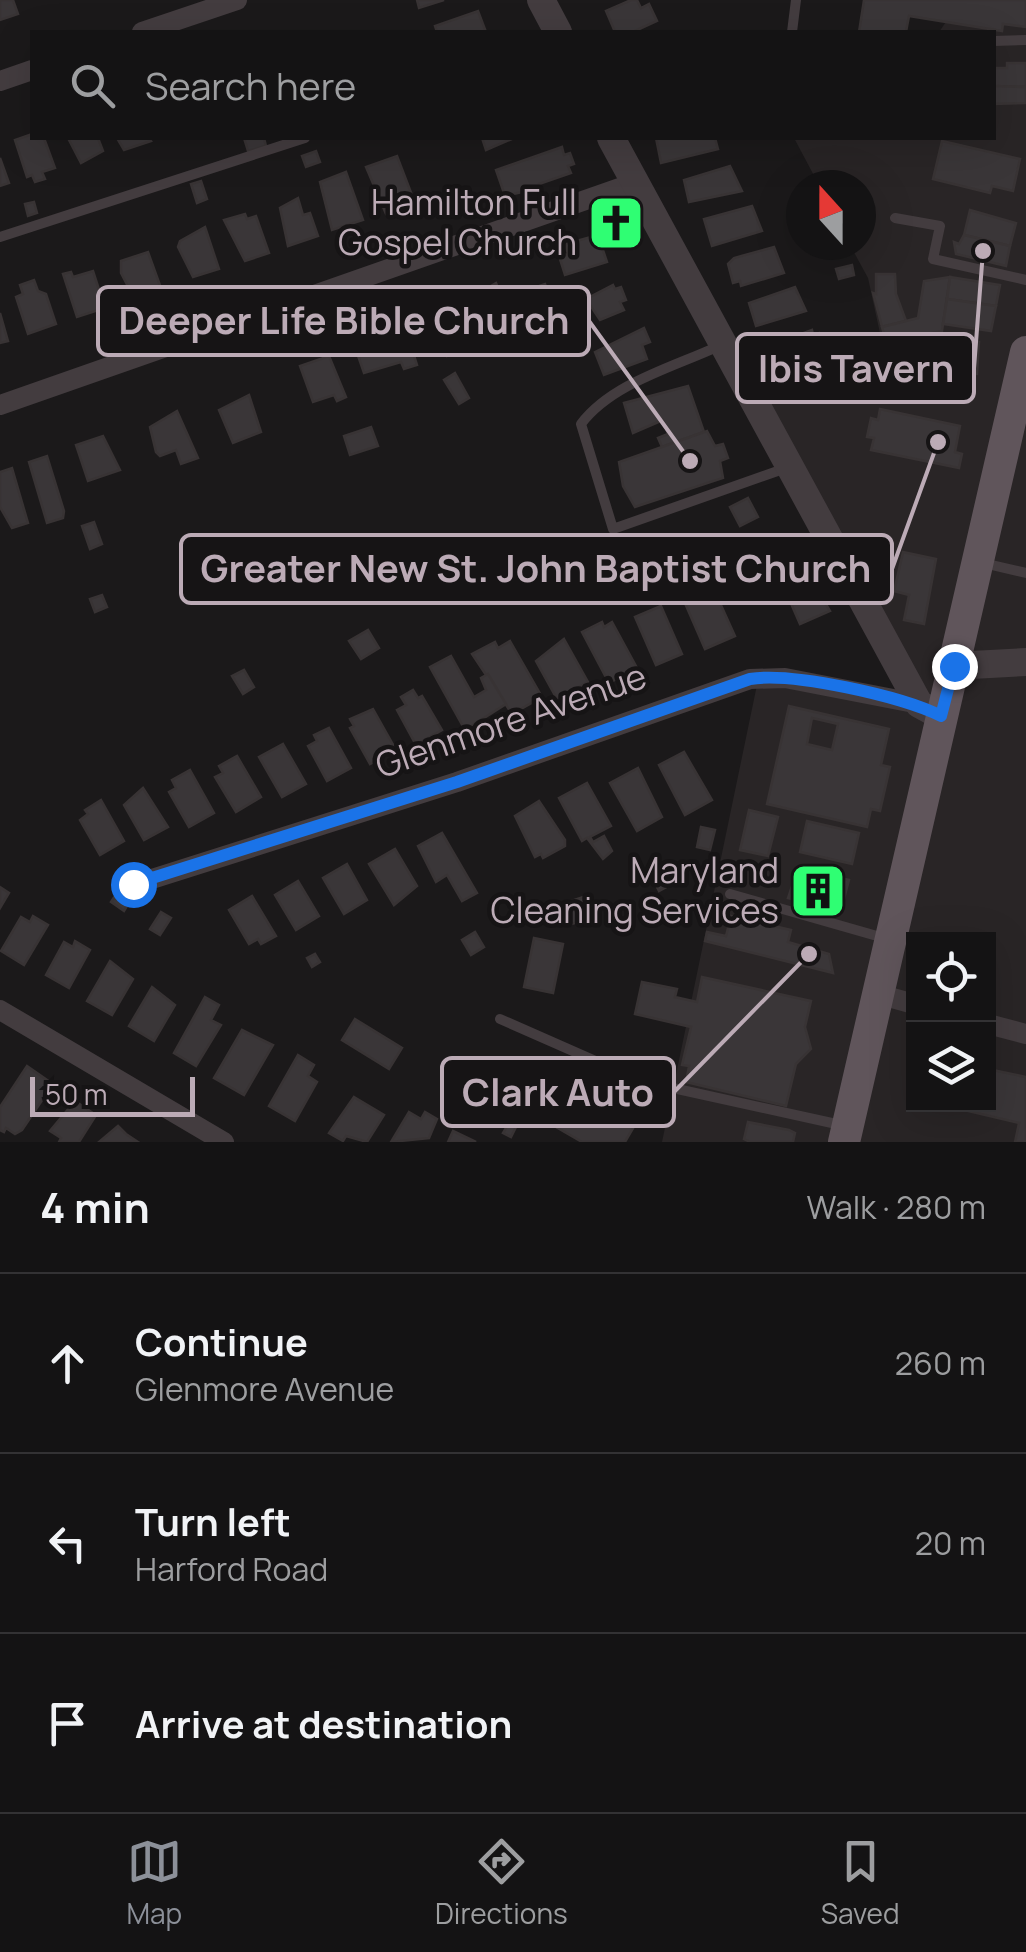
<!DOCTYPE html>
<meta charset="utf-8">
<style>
:root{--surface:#141314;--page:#212022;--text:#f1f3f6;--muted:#9d9ea0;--line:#333234;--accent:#8c9099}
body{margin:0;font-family:Manrope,sans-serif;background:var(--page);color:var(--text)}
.controls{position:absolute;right:30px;bottom:30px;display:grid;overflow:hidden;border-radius:0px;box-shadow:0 10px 40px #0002}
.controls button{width:90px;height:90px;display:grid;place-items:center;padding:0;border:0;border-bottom:2px solid var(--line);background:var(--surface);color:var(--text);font:50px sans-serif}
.compass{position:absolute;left:786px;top:170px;width:90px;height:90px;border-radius:50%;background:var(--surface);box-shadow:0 10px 40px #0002;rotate:339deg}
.scale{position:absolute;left:30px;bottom:25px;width:165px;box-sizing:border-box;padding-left:10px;border:5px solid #bcabb6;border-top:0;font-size:28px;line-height:35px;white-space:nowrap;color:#bcabb6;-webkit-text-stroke:8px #161415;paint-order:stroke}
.stop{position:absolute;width:30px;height:30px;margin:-22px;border:8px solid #1a73e8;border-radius:50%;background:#fff}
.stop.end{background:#1a73e8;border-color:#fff;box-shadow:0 2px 10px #0008}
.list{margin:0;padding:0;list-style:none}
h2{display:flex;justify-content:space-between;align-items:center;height:130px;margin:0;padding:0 40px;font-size:42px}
h2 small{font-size:32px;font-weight:400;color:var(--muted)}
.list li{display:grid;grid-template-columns:65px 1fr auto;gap:30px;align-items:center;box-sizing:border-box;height:180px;padding:0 40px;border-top:2px solid var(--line)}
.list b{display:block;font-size:38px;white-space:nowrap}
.list p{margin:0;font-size:32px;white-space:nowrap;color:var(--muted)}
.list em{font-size:32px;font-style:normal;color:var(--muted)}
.icon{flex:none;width:55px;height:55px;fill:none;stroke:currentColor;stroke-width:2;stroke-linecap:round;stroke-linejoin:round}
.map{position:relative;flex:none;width:1026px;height:1142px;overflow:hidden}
.search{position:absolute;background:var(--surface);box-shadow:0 10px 40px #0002;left:30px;right:30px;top:30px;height:110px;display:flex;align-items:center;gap:25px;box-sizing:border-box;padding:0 35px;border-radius:0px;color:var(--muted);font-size:38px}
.sheet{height:670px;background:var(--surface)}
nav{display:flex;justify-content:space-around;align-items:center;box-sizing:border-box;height:140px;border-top:2px solid var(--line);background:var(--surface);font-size:28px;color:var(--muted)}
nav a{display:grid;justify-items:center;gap:5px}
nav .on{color:var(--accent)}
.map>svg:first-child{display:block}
.built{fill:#292526;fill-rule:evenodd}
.building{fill:#3a3638;stroke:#383334;stroke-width:2.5;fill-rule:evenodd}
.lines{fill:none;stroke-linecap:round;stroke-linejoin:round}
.service{stroke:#433c3f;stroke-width:10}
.minor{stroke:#433c3f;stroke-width:20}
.tertiary{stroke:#433c3f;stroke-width:28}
.primary{stroke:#60555b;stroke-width:32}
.route{stroke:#1a73e8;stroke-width:12}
.labels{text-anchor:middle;stroke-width:9;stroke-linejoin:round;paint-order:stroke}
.poi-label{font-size:35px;fill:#bcabb6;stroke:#161415;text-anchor:end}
.street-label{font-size:35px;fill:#bcabb6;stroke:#161415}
.leader{fill:none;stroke:#bcabb6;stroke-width:4}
.callout-dot{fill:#bcabb6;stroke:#161415;stroke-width:4}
.callout{fill:#161415;stroke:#bcabb6;stroke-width:4}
.callout-label{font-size:38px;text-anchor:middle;font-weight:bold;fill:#bcabb6}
</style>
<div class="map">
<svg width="1026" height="1142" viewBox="0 0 1026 1142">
<rect width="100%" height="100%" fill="#1b191a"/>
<path class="built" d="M961,0h65v1142h-364l96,-462 160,28 -178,-320 143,-41 -15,-69 -18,-33h11v-60h-42l-25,-47h200v-106h-55zM914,939h74v165h-74z"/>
<g class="building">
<polygon points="0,0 13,0 18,14 0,20"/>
<polygon points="417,0 444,0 419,8"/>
<polygon points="631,0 637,0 641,8 649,4 657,21 633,32 615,32 606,11"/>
<polygon points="864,0 1026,0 1026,27 1003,24 1002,31 909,16 906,32 859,32"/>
<polygon points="478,11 486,32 437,32 435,26"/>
<polygon points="1007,63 1026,63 1026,87 994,86 994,68 1007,68"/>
<polygon points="994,86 1026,87 1026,103 994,104"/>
<polygon points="32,134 44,138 55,168 42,172 45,179 35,182 32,175 27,177 15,140"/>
<polygon points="68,138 98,138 103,151 81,163"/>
<polygon points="117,138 149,138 151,141 124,150"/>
<polygon points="244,138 264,138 266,146 248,151"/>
<polygon points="482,138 514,138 486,150"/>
<polygon points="656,138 715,138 718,149 661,163"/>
<polygon points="942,141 1020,159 1013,191 992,186 990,193 933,179"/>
<polygon points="562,147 564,155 570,153 574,164 568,166 571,173 539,184 540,188 505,196 496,170"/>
<polygon points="316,151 320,162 306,167 302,156"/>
<polygon points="397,156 415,203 386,214 366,167"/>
<polygon points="0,158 9,183 0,186"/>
<polygon points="730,166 742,191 689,202 684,180"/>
<polygon points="346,172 363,220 332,230 320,182"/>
<polygon points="201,181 207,199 197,203 191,184"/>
<polygon points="298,198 303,215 310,213 318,236 288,246 280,208"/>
<polygon points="34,202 37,213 28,216 25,204"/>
<polygon points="752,206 762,231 712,246 704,219"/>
<polygon points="970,210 1016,223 1010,246 964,235"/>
<polygon points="245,214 247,219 256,216 269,253 245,261 224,220"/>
<polygon points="205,227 219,269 193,277 178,247 180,241"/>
<polygon points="598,235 607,262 565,275 559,256 568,254 565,244"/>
<polygon points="964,235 1010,246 1006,266 956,254 954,242 959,244"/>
<polygon points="774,247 784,273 741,286 740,281 733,283 728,264 734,258"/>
<polygon points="148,252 161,288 134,298 121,273 121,261"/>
<polygon points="852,265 854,275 839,279 836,269"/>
<polygon points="93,271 105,308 77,317 63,274 71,272 73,277"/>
<polygon points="876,274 895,274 896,294 906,321 882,327 873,293 876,294"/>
<polygon points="950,277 942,331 886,343 882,327 918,318 924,281"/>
<polygon points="950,277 1000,285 996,306 947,299"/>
<polygon points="34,280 38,291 46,294 56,324 28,334 16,297 23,294 20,285"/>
<polygon points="496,283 513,325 500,330 502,336 491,340 474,296"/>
<polygon points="545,284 553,307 523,317 515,294"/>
<polygon points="613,285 615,289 621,287 626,300 620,302 624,310 600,320 586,299"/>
<polygon points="795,287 806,311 756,326 749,303"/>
<polygon points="947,299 996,306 991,331 943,324"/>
<polygon points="453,302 467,342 458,345 460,351 447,356 427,311"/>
<polygon points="0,313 8,341 0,343"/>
<polygon points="644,328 650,342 642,345 647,359 604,375 595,352"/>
<polygon points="406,330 417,365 404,369 401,362 364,373 356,350"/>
<polygon points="812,330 813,335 819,333 822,343 816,345 820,357 778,367 771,345"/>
<polygon points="937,338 979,342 977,374 935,372"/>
<polygon points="329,356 346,397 337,401 334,395 313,402 300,366"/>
<polygon points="455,373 469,398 459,404 444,380"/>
<polygon points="688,386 704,432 662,447 658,438 668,434 663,420 633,433 624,403"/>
<polygon points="249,395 261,432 233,443 219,410"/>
<polygon points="880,409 960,426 955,452 962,454 959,468 871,450 874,438 867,437 871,418 878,420"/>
<polygon points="177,411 198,458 181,464 176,450 160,456 156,452 150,427"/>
<polygon points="371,427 378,446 350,455 344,436"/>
<polygon points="707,431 715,446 723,444 728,458 720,461 723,478 635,507 623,486 619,462"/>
<polygon points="103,436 120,470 88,481 76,445"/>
<polygon points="47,456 64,511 63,518 47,523 29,462"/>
<polygon points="12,468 28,523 12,528 0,507 0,472"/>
<polygon points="748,498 758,517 740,526 730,507"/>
<polygon points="94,522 102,544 90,549 82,526"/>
<polygon points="903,552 936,559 924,624 904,620 909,595 894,591"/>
<polygon points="803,566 830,611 800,624 779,576"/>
<polygon points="711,583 735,636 705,649 684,601 691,598 689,593"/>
<polygon points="102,595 107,607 95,612 90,599"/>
<polygon points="661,606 682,654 656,665 635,617"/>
<polygon points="602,622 604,627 612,622 637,668 609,683 582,632"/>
<polygon points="368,630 379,648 361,659 349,641"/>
<polygon points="564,639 588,682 557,699 536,661"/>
<polygon points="510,641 542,697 512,714 472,654 495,642 498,648"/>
<polygon points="451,656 474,697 486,690 481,678 488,674 506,704 465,730 430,667"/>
<polygon points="244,670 254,687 243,694 232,676"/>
<polygon points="413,690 418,698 422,696 442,730 416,745 397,710 406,705 401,697"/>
<path d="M789,706l100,23 -8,36 9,2 -10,44 -9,-2 -4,18 -100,-23zM812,718l26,6 -6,26 -25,-6z"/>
<polygon points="373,709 396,750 370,764 350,728 354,726 350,719"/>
<polygon points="329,728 351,768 327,781 308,746 317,741 314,735"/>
<polygon points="283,744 306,784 282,797 259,757"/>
<polygon points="684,752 712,800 685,815 659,765"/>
<polygon points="237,756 261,797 236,812 215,777 223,773 219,766"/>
<polygon points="638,768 662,817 637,831 610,783"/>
<polygon points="190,770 214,813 189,827 169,792 176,788 172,780"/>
<polygon points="587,783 611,826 590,837 593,842 604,836 612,851 603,859 587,838 582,841 559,798"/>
<polygon points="143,788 168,827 144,840 124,805"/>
<polygon points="101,800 124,841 100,855 80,820 88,814 85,810"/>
<polygon points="539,801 565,840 565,846 543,858 541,854 535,857 515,816"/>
<polygon points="749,810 778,817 768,856 740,850"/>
<polygon points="807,821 859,833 852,864 800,852"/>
<polygon points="701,827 715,830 710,850 697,847"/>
<polygon points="442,833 477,893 462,901 447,875 436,882 418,846"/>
<polygon points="395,849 417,886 394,905 369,864"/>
<polygon points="347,864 367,900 344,914 323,878"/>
<polygon points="661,865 672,884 659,891 649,871"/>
<polygon points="798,868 849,880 841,910 788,898"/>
<polygon points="298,881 319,916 296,930 275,895"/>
<polygon points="0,887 9,893 0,908"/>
<polygon points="121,887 134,895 124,911 111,902"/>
<polygon points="252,896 276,936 261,944 258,939 249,944 229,910"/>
<polygon points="586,896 593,917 572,924 565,903"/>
<polygon points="161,912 171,918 160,935 150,929"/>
<polygon points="33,916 48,925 24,965 1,951 21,917 30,922"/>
<polygon points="731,916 791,930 788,942 829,954 833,973 705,941 707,932 726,936"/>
<polygon points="475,932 484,947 471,955 462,940"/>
<polygon points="534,938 563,944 553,993 524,987"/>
<polygon points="75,941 90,950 69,988 46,975 64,942 73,947"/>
<polygon points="315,954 320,962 312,967 307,958"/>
<polygon points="110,961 133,979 112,1015 87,1001"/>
<polygon points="702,977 811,1001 805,1027 811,1049 796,1064 786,1106 686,1082 689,1066 682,1065 691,1027 635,1014 642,982 677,989 675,997 697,1002"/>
<polygon points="152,987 175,1005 154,1041 129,1026"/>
<polygon points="205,997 219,1005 211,1020 221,1025 196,1066 174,1053"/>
<polygon points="355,1019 402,1048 389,1069 342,1040"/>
<polygon points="242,1030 273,1045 244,1095 214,1078"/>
<polygon points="298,1055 314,1065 308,1076 317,1082 295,1121 269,1106"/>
<polygon points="577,1064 589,1072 582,1084 639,1118 625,1142 582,1142 544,1120"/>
<polygon points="27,1066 53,1084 22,1130 15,1134 6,1128 4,1132 0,1130 0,1107"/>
<polygon points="988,1069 1026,1077 1026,1142 1015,1142 1019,1123 947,1106 988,1104"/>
<polygon points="354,1097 384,1115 367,1142 346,1136 343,1141 329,1133"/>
<polygon points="75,1101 96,1115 79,1142 59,1142 61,1138 50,1131"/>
<polygon points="409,1112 421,1119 425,1112 437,1119 429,1138 391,1142"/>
<polygon points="748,1122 789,1130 795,1133 793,1142 750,1142 744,1139"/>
<polygon points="509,1123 516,1127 511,1137 503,1133"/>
<polygon points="118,1126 126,1134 138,1142 99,1142"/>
<polygon points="453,1131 476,1142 448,1142"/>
</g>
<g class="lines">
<g class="service">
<polyline points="792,32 796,0"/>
<polyline points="994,41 1026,40"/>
<polyline points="895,218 940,226 933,259 1026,280"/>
<polyline points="0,237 305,138"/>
<path d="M719,346c-45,21 -107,37 -138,78l32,105 176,-62"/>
<polyline points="983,563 1026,573"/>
<polyline points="730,894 884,938"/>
<polyline points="500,1019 641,1081 841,1125"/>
</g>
<g class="minor">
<polyline points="142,32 237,0"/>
<polyline points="0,81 32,70"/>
<polyline points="0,405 634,183"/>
<polyline points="133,885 457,782 750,679 785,678 919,704"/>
<polyline points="878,994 914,1004"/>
<polyline points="0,1010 224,1142"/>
<polyline points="988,1024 1026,1034"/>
</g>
<g class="tertiary">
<polyline points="541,0 558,32"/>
<polyline points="611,138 919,704 941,716"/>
<polyline points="953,666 1026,662"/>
</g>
<polyline class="primary" points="844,1142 1026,352"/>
</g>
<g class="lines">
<path class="route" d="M133,884l324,-102 293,-103c42,-7 152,17 191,37l13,-50"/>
</g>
<defs>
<g id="church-square" transform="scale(2.875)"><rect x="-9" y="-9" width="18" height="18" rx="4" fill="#2ffe73" stroke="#161415"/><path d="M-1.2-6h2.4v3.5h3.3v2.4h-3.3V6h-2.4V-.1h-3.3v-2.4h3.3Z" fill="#111"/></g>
<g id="building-square" transform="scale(2.875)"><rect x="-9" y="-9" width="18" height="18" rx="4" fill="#2ffe73" stroke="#161415"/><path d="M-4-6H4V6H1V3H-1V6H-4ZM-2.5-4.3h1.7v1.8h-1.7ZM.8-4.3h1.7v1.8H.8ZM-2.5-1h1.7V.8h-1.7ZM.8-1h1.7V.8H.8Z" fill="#111"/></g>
</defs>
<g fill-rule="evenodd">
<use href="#church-square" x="616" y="223"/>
<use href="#building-square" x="818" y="891"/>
</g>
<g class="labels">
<g class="poi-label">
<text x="577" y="215">Hamilton Full<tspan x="577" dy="40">Gospel Church</tspan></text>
<text x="779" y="883">Maryland<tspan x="779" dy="40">Cleaning Services</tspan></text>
</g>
<g class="street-label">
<text transform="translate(511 721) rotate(-19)" y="12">Glenmore Avenue</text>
</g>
</g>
<path class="leader" d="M690 461L589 321M983 251L974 368M938 442L892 569M809 954L674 1092"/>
<g class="callout-dot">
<circle cx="690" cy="461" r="10"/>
<circle cx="983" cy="251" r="10"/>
<circle cx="938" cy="442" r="10"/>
<circle cx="809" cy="954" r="10"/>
</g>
<g class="callout">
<rect x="98" y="287" width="491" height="68" rx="10"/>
<rect x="737" y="334" width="237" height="68" rx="10"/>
<rect x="181" y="535" width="711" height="68" rx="10"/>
<rect x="442" y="1058" width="232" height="68" rx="10"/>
</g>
<g class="callout-label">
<text x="344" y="334">Deeper Life Bible Church</text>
<text x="856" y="382">Ibis Tavern</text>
<text x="536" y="582">Greater New St. John Baptist Church</text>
<text x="558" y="1106">Clark Auto</text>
</g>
</svg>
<div class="controls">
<button><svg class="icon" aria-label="locate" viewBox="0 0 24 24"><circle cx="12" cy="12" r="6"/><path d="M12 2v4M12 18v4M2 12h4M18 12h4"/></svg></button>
<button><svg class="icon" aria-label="layers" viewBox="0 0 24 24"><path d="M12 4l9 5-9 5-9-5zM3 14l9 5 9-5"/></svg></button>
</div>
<svg class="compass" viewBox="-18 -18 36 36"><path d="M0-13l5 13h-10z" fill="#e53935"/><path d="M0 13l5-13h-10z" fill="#9d9ea0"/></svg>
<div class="scale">50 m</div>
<div class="stop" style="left:133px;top:884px"></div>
<div class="stop end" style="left:954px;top:666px"></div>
<div class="search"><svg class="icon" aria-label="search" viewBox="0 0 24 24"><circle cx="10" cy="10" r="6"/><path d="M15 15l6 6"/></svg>Search here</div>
</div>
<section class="sheet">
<h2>4 min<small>Walk · 280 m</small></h2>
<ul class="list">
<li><svg class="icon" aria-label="ahead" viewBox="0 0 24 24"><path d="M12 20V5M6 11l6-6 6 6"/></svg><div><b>Continue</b><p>Glenmore Avenue</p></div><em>260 m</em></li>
<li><svg class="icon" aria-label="left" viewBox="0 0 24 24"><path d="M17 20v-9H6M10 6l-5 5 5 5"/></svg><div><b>Turn left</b><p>Harford Road</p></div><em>20 m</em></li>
<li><svg class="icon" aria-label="arrive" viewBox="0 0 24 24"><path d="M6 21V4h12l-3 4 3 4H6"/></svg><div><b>Arrive at destination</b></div></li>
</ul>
</section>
<nav>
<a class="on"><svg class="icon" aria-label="map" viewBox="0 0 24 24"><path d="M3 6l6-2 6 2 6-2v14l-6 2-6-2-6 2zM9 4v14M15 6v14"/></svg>Map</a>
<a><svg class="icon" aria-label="directions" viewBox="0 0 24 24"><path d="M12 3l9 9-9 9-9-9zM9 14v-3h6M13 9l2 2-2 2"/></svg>Directions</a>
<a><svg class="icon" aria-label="saved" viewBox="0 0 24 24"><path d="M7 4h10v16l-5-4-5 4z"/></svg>Saved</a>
</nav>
